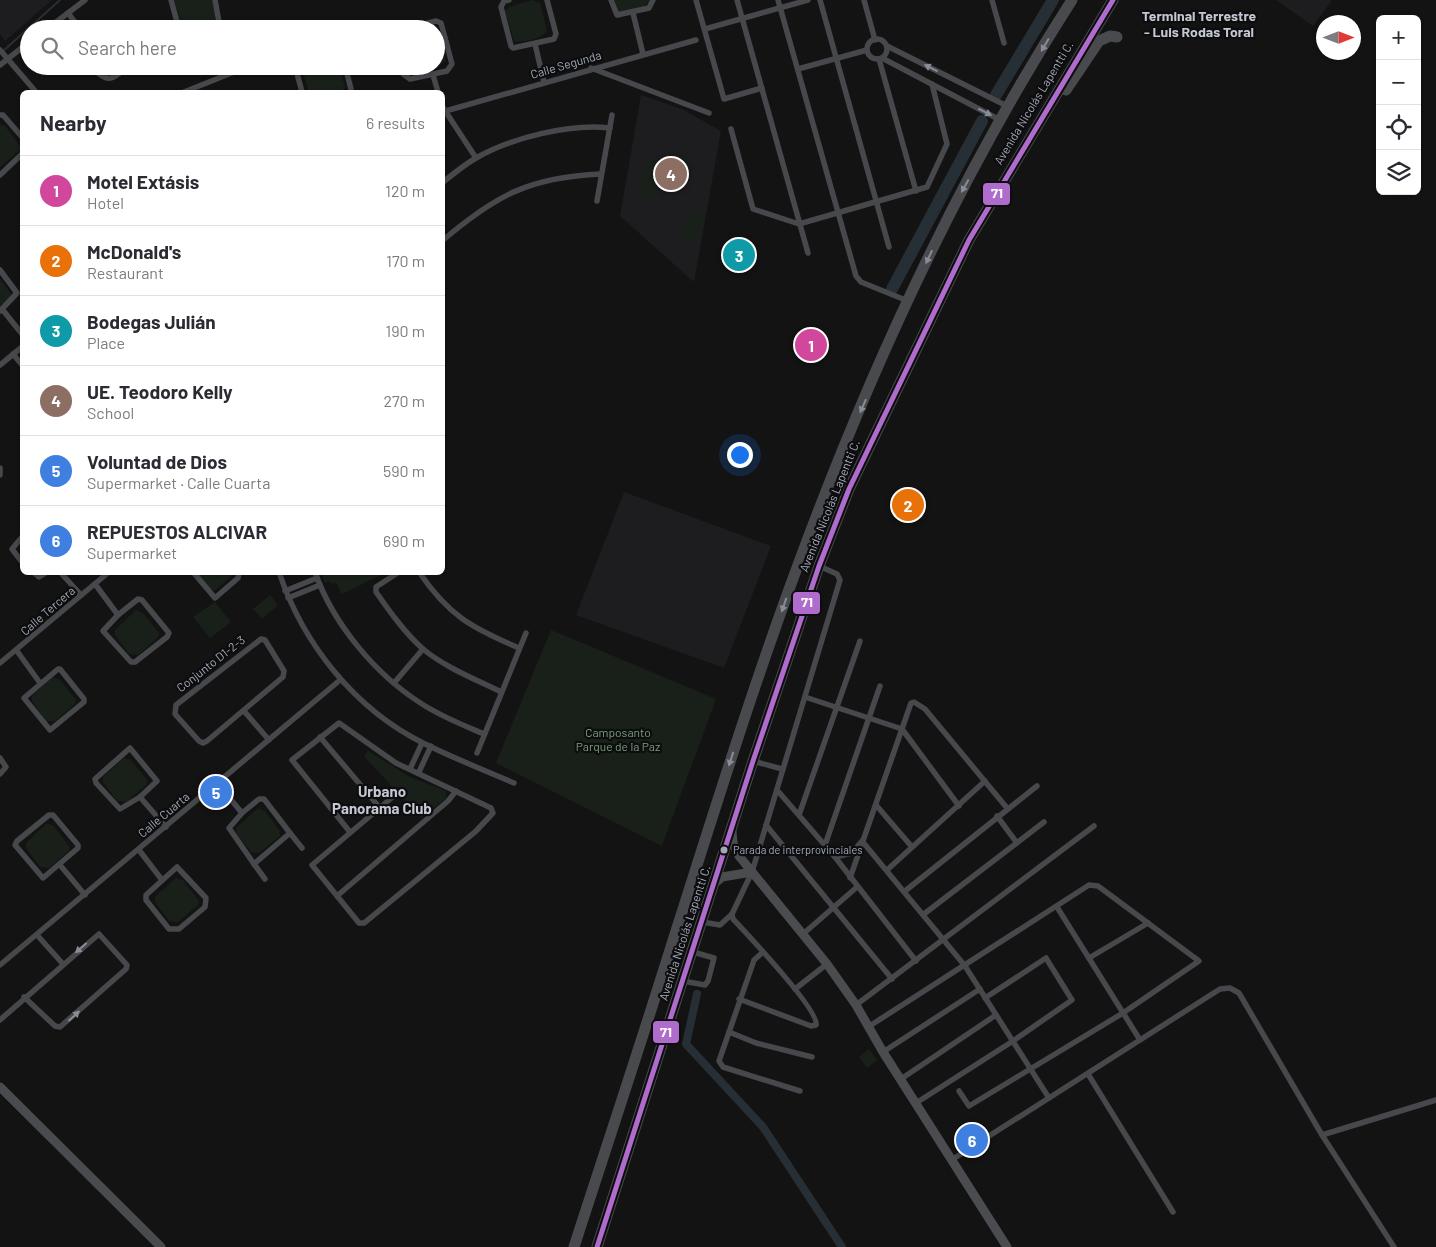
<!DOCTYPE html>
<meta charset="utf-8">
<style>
:root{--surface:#fff;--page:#f2f2f3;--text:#2b2b33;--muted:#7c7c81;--line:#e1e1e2;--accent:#0b8043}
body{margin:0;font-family:Barlow,sans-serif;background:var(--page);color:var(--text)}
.controls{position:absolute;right:15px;top:15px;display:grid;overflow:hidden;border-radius:8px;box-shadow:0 1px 4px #0004}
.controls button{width:45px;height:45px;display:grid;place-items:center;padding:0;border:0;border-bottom:1px solid var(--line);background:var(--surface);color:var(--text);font:25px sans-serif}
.compass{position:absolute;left:1316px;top:15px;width:45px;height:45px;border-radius:50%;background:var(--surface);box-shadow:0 1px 4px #0004;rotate:90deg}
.you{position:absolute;left:739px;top:454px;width:18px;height:18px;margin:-12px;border:4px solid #fff;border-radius:50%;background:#1a73e8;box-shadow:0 0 0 8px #1a73e833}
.badge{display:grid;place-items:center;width:32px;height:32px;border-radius:50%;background:var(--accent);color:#fff;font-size:16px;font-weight:700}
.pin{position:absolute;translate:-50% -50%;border:2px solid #fff;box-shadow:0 1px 5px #0006}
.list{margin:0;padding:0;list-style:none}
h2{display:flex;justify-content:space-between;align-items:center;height:65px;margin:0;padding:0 20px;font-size:21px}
h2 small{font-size:16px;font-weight:400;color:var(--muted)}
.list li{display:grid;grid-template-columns:32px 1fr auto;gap:15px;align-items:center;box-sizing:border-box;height:70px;padding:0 20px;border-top:1px solid var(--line)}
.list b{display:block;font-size:19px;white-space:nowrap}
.list p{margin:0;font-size:16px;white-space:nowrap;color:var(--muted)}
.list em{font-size:16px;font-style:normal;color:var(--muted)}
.icon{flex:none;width:28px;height:28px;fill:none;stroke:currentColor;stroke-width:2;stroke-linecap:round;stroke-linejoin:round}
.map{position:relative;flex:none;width:1436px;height:1247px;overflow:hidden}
.search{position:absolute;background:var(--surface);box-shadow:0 1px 4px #0004;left:20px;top:20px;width:425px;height:55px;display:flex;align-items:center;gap:12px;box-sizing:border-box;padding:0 18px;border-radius:28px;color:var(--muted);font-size:19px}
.panel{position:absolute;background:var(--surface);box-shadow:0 1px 4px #0004;left:20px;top:90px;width:425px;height:485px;border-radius:8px}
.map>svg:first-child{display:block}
.built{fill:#1d1d1f}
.green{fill:#192019}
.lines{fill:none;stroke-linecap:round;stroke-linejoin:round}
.stream{stroke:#262f35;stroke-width:2}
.canal{stroke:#262f35;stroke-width:8}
.river{stroke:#262f35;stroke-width:12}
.street{stroke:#47484c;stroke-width:5.5}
.secondary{stroke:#4b4c50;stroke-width:9}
.primary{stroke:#494b4e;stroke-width:9}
.highway{stroke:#494a4e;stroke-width:11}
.bus-1-casing{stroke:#0d0d0f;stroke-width:9}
.bus-1{stroke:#b06ccc;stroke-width:5}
.oneway{fill:#878c96}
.bus-dot{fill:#a2a9b5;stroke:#0d0d0f;stroke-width:2}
.labels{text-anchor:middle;stroke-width:4.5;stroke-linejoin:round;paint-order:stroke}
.bus-label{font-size:11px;fill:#a2a9b5;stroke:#0d0d0f;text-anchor:start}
.street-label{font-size:12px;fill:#a2a9b5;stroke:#0d0d0f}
.park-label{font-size:12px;fill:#78a178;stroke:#0d0d0f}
.neighbourhood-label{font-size:14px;font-weight:bold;fill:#c4c8d1;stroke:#0d0d0f}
.quarter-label{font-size:15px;font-weight:bold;fill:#c4c8d1;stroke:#0d0d0f}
.line-badge{stroke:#0d0d0f;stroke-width:2}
.badge-label{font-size:14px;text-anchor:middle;font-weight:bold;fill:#fff}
</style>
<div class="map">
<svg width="1436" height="1247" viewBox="0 0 1436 1247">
<rect width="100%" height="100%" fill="#131313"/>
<g class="built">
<polygon points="0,0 52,0 5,41 0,34"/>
<polygon points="1276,0 1332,0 1313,26"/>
<polygon points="641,95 684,110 721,131 694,282 620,216"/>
<polygon points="624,492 771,546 724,668 576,615"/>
</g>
<g class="green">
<path d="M174,0h38l4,18c-6,9 -23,12 -33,10z"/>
<path d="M532,0l8,3 7,28c-6,8 -23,12 -33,10l-9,-30 4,-4z"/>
<polygon points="612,0 650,0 644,7 620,12 617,11"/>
<path d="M436,30l4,5 6,25c-6,8 -23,12 -33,10l-3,-4h26z"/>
<polygon points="303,66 340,66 345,88 340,92 309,92 302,70"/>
<polygon points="0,124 5,126 20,146 20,150 0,167"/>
<polygon points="647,158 662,162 653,197 638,193"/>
<polygon points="688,209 705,213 699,240 682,237"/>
<polygon points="0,279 11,294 10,298 0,306"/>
<polygon points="194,573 235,573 215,590 211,590"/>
<polygon points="321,573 385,573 342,594 336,582 331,584 330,581 325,583"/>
<polygon points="270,595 278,605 262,619 253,609"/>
<polygon points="215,602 231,622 210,638 193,617"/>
<polygon points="136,610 143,613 159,633 158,637 138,655 129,654 115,635 115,630"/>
<polygon points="551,630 716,699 662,846 496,763"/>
<polygon points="53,677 60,680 76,700 75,704 55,721 46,721 32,701 32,696"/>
<polygon points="368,751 410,777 446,791 446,798 421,818 364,756"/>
<polygon points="124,758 131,760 147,780 146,785 126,802 117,801 103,782 103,777"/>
<polygon points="258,808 265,811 280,831 280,836 259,853 251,852 236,833 236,828"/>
<polygon points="47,823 54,826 69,846 69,851 49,868 40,867 26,848 26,843"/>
<polygon points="176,878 183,880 199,901 198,905 178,922 169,921 155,902 155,897"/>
<polygon points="869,1049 877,1060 867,1068 859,1057"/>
</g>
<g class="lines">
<polyline class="stream" points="2,52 60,0"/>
<polyline class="canal" points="697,994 686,1044 763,1127 842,1247"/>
<g class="river">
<polyline points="996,95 1053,0"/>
<polyline points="892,289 982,121"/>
</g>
<g class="street">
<polyline points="171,0 179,29"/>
<polyline points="509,0 504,1 501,7 511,46 513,48 554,39 556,34 547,0"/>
<polyline points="611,0 617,15 649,8 653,0"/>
<polyline points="696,0 724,99 762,88"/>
<polyline points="737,0 808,253"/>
<polyline points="778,0 856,276 861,282 908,301"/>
<polyline points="820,0 889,247"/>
<polyline points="864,0 875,40"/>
<polyline points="992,0 1004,43"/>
<polyline points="68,13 80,29"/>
<polyline points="633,13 643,54"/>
<polyline points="47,29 85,0"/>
<polyline points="203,29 219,22 215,0"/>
<polyline points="705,29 808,0"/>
<circle cx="877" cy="49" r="10"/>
<polyline points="535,44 544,82"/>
<polyline points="887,46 1009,107"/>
<polyline points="0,50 36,92"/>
<polyline points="882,58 1002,121"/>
<polyline points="879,59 916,191"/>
<polyline points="0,65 29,42"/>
<path d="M91,66c15,16 20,17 36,0"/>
<polyline points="295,66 302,92"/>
<polyline points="345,66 351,89 350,92"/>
<polyline points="402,66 403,74 410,79 447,71 452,64 441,23 436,21 405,29"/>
<polyline points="591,68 709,113"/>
<polyline points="798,69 867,50"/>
<polyline points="433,75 438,92"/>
<polyline points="184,92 249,66"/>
<polyline points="442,106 476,158"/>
<polyline points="442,112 696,40"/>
<polyline points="0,115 3,115 22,137"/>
<polyline points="731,129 753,209 799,224 927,187 947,144 932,84"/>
<polyline points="0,175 22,154"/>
<path d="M442,183c11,-9 22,-18 34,-25 35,-20 94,-35 134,-30"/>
<polyline points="597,201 612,115"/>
<path d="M442,241c54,-46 88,-64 159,-67"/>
<polyline points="0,270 17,293 0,311"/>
<polyline points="2,309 22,334"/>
<polyline points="13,354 22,365"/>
<polyline points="0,365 22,347"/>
<polyline points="0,468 0,475"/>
<polyline points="22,537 12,549 22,562"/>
<polyline points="33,572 39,577 47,572"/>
<polyline points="60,572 81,595"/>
<polyline points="193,572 215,598 238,578 239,572"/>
<path d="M279,572c24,72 76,137 144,171 30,15 61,27 91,40"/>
<path d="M315,572c18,52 61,103 107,132 20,13 41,21 62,30"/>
<path d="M399,572l-23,15v5c14,20 29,41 47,57 23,19 52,30 78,43"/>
<path d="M419,572c30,44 53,56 100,76"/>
<polyline points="95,584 118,615"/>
<polyline points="285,591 317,578"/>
<polyline points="288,598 320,585"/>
<polygon points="138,599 142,600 169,633 167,637 135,662 131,662 103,631 118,615"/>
<polygon points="261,639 265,640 284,671 283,677 207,741 203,743 199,741 175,714 176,705"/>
<polyline points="17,651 40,683"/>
<polyline points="0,663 109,572"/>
<polygon points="58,669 60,669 84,699 84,702 50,730 24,698"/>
<polyline points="394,683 423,649"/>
<polyline points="805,697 902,729 959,806"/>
<polyline points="244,711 269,740"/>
<polyline points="320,737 380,808"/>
<polygon points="130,748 157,781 140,797 120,809 96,783 95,779"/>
<polyline points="477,753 526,633"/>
<polyline points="0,758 6,767 0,774"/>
<polyline points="753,761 782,769"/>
<polyline points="410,769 422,743"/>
<polyline points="419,772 431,746"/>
<polyline points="218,784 242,813"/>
<polyline points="777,790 835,857 916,961"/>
<polyline points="140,797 166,827"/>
<polygon points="259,799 264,799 290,833 254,864 229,828 242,813"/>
<polyline points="876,805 912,847"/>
<polygon points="49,815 53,815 78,845 78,848 43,878 15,845 17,841"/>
<polyline points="799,815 860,641"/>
<polyline points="997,816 1017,843"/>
<polyline points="766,825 892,979"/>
<polyline points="350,832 292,760 339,723 396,763 491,808 493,813 476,831 364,923 359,923 312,865 395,795"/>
<polyline points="290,833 302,848"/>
<polyline points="825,845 880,686"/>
<polyline points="139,850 162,880"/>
<polyline points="835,857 852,853 862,841 965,966 1049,1098"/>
<polyline points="254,864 265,879"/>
<polyline points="60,865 85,895"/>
<polygon points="177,867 206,898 205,907 179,929 169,929 146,900 146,895"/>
<polyline points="887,870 985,781"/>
<polyline points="850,878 911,703 914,702 925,709 1007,808"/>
<polyline points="905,891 1037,786"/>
<polyline points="337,896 448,801 456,791"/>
<polyline points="1057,907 1140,1040"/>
<polyline points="924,914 1044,822"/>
<polyline points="702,922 720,925 732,914"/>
<polyline points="803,934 857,887"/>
<polyline points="37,935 63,964"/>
<polyline points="763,952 754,960 752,966 719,1061 723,1067 800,1091"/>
<polyline points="1089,958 1148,923"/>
<polyline points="0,965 340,680"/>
<polyline points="683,981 705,985 708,981 714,958 693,952"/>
<polyline points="795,989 827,964"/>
<path d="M739,999l72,27 5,-1c4,-14 -69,-91 -83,-106l-1,-5 20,-42 88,-292 -3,-6 -18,-8"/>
<polyline points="856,1005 1094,826"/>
<polyline points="0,1020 99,934 127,965 126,969 60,1027 55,1026 24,997"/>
<polyline points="868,1027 1089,885 1098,886 1199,961 1123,1013 969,1106 959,1091"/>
<polyline points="729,1032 756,1043 812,1057"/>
<polyline points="883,1052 980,989"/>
<polyline points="1088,1074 1173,1212"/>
<polyline points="901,1079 996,1015"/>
<polyline points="916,1103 1013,1041 1072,1000 1046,958 985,998"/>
<polyline points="1322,1135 1436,1100"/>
<polyline points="953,1159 1220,989 1230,988 1239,993 1322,1135 1394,1247"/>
</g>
<g class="secondary">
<polyline points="732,831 733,843 739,856 827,964 856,1005 883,1052 1007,1247"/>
<polyline points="715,883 722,877 752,872"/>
</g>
<polyline class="primary" points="0,1087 161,1247"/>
<g class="highway">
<polyline points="1066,90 1099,41 1110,36 1117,37"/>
<path d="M574,1247c34,-105 69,-210 102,-316 39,-122 77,-245 122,-366 71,-193 163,-392 274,-565"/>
<polyline points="597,1247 753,761 819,566 849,489 969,240 1113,0"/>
</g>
<g class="bus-1-casing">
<polyline id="bus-1" points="597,1247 753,761 819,566 849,489 969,240 1113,0"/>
</g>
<use href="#bus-1" class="bus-1"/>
</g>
<defs><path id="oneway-solid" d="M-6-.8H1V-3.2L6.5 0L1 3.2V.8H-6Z" transform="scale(1.25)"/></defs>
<g class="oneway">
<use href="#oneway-solid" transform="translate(1045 45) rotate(121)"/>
<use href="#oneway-solid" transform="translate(931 68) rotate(-153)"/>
<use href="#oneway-solid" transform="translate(985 112) rotate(27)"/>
<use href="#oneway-solid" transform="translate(965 186) rotate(119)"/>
<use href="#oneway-solid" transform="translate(929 257) rotate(115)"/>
<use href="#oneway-solid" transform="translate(863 406) rotate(114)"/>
<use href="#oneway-solid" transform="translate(784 605) rotate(109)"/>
<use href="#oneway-solid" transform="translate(731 759) rotate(108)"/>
<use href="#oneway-solid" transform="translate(81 948) rotate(139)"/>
<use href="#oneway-solid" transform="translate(74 1016) rotate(-42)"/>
</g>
<circle class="bus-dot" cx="724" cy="850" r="4.5"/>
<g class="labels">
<g class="bus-label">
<text x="733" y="854">Parada de interprovinciales</text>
</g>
<g class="street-label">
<text transform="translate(566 65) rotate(-16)" y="4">Calle Segunda</text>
<text transform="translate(1034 103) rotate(-59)" y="4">Avenida Nicolás Lapentti C.</text>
<text transform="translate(830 506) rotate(-68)" y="4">Avenida Nicolás Lapentti C.</text>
<text transform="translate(48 611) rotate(-41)" y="4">Calle Tercera</text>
<text transform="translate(211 664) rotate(-38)" y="4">Conjunto D1-2-3</text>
<text transform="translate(164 815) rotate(-40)" y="4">Calle Cuarta</text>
<text transform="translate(685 933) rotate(-72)" y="4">Avenida Nicolás Lapentti C.</text>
</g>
<g class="park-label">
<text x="618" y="737">Camposanto<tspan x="618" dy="14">Parque de la Paz</tspan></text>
</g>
<g class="neighbourhood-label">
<text x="1199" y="21">Terminal Terrestre<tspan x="1199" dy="16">- Luis Rodas Toral</tspan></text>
</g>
<g class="quarter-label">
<text x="382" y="797">Urbano<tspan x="382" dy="17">Panorama Club</tspan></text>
</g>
</g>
<g class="line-badge">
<rect x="982" y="182" width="29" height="24" rx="5" fill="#b06ccc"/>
<rect x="792" y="591" width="29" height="24" rx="5" fill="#b06ccc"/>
<rect x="652" y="1020" width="28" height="24" rx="5" fill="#b06ccc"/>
</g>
<g class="badge-label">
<text x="997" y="198">71</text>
<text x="807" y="607">71</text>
<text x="666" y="1037">71</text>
</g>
</svg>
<div class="controls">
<button>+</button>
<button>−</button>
<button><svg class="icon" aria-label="locate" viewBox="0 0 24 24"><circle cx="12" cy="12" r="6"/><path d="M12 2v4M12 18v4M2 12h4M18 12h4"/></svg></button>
<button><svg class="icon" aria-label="layers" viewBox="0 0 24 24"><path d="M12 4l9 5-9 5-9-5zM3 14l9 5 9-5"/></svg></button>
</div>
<svg class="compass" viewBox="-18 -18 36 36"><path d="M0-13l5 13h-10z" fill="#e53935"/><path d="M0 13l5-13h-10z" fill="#7c7c81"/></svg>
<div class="you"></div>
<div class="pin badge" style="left:811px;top:345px;background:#d1479c">1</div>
<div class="pin badge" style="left:908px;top:505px;background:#e8710a">2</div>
<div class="pin badge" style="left:739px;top:255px;background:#0f9aa8">3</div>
<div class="pin badge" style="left:671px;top:174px;background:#8d6e63">4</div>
<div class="pin badge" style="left:216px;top:792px;background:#3f7fe0">5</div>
<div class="pin badge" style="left:972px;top:1140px;background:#3f7fe0">6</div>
<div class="search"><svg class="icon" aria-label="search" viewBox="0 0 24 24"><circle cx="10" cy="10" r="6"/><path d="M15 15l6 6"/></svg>Search here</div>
<section class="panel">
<h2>Nearby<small>6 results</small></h2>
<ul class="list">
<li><span class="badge" style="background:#d1479c">1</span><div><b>Motel Extásis</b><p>Hotel</p></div><em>120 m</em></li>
<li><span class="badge" style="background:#e8710a">2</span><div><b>McDonald's</b><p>Restaurant</p></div><em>170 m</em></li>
<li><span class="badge" style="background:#0f9aa8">3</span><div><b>Bodegas Julián</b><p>Place</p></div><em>190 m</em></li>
<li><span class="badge" style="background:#8d6e63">4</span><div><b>UE. Teodoro Kelly</b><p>School</p></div><em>270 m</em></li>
<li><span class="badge" style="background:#3f7fe0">5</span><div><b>Voluntad de Dios</b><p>Supermarket · Calle Cuarta</p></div><em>590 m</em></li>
<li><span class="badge" style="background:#3f7fe0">6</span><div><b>REPUESTOS ALCIVAR</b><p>Supermarket</p></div><em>690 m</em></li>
</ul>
</section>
</div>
